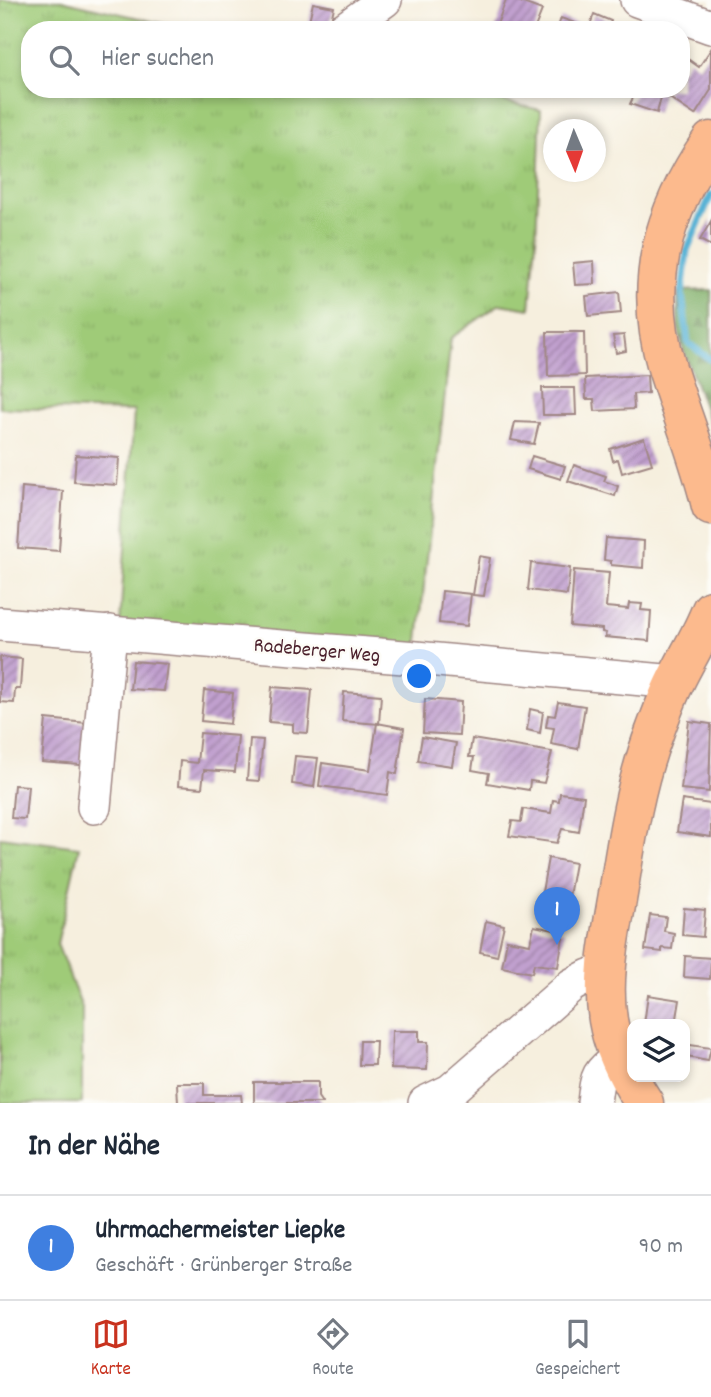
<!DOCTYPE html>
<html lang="de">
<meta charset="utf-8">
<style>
:root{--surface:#fff;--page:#f2f2f3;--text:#1f2937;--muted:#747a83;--line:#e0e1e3;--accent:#c8321e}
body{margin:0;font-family:Dekko,sans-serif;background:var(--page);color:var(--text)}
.controls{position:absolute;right:21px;bottom:21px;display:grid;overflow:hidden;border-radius:14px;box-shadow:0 4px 10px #0003}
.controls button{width:63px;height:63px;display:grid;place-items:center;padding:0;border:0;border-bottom:2px solid var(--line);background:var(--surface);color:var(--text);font:35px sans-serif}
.compass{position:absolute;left:543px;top:119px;width:63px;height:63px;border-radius:50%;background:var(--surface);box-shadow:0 4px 10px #0003;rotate:178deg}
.you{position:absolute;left:420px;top:677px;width:24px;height:24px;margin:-18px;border:5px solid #fff;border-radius:50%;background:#1a73e8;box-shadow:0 0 0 10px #1a73e833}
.badge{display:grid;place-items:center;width:46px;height:46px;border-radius:50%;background:var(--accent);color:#fff;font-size:23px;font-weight:700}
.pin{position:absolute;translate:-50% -58px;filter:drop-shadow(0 2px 4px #0008)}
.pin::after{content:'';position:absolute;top:37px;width:24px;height:21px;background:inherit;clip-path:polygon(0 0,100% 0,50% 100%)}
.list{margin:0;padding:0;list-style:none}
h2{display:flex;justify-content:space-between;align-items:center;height:91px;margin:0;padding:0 28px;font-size:30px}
h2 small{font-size:23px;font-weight:400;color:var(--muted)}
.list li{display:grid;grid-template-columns:46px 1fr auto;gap:21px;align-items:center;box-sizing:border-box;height:105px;padding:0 28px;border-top:2px solid var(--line)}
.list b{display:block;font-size:26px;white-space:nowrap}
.list p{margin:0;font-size:23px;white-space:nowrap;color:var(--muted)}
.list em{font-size:23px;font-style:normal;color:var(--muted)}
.icon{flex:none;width:38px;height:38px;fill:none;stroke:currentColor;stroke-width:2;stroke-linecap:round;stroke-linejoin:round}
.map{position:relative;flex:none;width:711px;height:1103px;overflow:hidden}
.search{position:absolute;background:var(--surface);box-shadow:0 4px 10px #0003;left:21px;right:21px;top:21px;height:77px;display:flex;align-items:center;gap:18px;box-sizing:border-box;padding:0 24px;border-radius:28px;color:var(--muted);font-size:26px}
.sheet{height:196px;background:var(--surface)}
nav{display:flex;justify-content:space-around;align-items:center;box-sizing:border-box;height:98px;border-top:2px solid var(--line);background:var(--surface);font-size:19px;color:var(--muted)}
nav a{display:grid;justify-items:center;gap:4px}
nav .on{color:var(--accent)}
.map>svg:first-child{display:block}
.grass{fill:url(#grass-tufts);stroke:#747552;stroke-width:2}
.forest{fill:url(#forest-firs);stroke:#64674a;stroke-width:2}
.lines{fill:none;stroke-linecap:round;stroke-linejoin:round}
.stream{stroke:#58b2d5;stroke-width:7}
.building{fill:url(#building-hatch)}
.minor-casing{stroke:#a08784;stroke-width:36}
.major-casing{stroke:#a08784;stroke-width:41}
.minor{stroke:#fff;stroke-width:33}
.major{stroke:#fcba8d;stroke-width:38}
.labels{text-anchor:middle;stroke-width:5;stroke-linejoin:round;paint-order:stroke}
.street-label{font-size:21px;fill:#4a1f2b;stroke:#fdfcf7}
</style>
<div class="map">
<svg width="711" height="1103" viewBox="0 0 711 1103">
<defs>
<pattern id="grass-tufts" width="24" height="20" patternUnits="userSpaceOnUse" patternTransform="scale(1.75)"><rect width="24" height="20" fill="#9fcb78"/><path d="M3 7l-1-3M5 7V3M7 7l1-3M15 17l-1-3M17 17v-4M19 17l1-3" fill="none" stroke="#8aae68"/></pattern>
<pattern id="forest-firs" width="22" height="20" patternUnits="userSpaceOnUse" patternTransform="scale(1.75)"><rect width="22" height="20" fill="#7faf68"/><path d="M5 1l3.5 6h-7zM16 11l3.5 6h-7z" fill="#6a8e56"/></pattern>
<pattern id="building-hatch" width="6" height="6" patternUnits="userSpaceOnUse" patternTransform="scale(1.75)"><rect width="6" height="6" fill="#c1a0cf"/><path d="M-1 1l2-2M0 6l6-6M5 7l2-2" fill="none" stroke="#9f82a8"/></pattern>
</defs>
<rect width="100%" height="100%" fill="#fdfcf7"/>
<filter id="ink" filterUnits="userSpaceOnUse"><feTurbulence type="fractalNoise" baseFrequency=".0143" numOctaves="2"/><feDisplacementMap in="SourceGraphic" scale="14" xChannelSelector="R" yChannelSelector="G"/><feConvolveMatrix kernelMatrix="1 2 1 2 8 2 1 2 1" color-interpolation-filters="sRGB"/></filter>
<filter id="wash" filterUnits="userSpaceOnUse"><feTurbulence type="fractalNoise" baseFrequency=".00686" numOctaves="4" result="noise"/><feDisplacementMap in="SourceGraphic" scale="28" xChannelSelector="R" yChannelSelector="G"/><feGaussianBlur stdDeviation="1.57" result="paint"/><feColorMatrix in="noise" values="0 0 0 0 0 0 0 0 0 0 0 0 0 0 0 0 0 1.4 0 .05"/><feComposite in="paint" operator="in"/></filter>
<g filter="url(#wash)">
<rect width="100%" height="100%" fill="#f6efde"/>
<g class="grass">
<polygon points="0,0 61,0 191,30 30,30 30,89 450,89 541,110 536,241 530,309 500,304 451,338 417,650 120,624 134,411 0,408"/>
<polygon points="0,837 79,847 57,944 82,1008 82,1103 0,1103"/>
</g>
<polygon class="forest" points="711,290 711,426 682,346 678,326 678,291"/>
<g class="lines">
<polyline class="stream" points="711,195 687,250 682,294 688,343 711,360"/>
</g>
<g id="blocks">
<g class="building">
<polygon points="506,0 515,0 542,10 534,30 495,30"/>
<polygon points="313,3 334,7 329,30 307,30"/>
<polygon points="594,14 611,21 608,30 557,30 561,18 589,28"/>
<polygon points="711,49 711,90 695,115 665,95 669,89 681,89 681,71 689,60 699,67"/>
<polygon points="637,89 650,89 662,94 657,113 630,104"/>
<polygon points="711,221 711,246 700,240"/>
<polygon points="594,261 595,284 575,285 573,263"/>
<polygon points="619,292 621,313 588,316 586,296"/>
<polygon points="547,332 584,332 585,375 548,376"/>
<polygon points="624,335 626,351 616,353 613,336"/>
<polygon points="647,375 648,393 633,394 634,409 595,411 594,399 586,399 585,378"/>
<polygon points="542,388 575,388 576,415 543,415"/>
<polygon points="515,422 539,423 534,444 511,440"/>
<polygon points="644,438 652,464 622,473 618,459 613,461 610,449"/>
<polygon points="76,455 119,458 117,485 74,482"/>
<polygon points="532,456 565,466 561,479 528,469"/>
<polygon points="574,465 606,476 604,481 618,486 615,496 568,481"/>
<polygon points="22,487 63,491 59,551 18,548"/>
<polygon points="606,538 644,541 643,568 611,565 611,561 604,560"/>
<polygon points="479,556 490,558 484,596 473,595"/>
<polygon points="531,563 570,568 567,595 528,590"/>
<polygon points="574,570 609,573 606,607 628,609 629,603 642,604 641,610 651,611 649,641 605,637 606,633 602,632 602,629 570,626"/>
<polygon points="442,591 471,594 467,626 439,623"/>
<polygon points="0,657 22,659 20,689 15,689 14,703 0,702"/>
<polygon points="133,661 167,664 164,691 130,689"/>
<polygon points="272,687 312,690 308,733 293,732 293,724 269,722"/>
<polygon points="204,690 233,693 230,724 201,721"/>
<polygon points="344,692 381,695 379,724 342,721"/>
<polygon points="425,699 461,702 459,735 423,733"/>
<polygon points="558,702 585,706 578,749 551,744 554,728 546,727 548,715 555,716"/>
<polygon points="530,709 543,712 540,733 527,730"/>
<polygon points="46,719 97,724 93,766 42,762"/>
<polygon points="689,721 711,724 709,792 681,789"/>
<polygon points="377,723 404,728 397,774 390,772 387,795 319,786 322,763 370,770"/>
<polygon points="200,733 238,736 235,772 204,770 202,788 178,786 180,761 197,763"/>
<polygon points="422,737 456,743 452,766 418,761"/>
<polygon points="250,739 263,740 259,781 247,780"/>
<polygon points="472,739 552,752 544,783 530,781 529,790 487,783 489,773 472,770 474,757 469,757"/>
<polygon points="295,756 318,758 314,787 292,784"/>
<polygon points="14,785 28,786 25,819 11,818"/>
<polygon points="560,793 584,796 579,832 562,829 557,843 509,836 512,821 521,822 523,809 551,813 553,800 559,801"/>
<polygon points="682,800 711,804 711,837 677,832"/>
<polygon points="548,858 575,863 569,896 542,892"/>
<polygon points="684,908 705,910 703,937 682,935"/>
<polygon points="650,915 666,917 664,931 674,933 672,949 662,948 662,952 645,950"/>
<polygon points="486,921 504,925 497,956 480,952"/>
<polygon points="534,926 564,932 558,967 534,964 532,973 502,967 507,940 530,944"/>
<polygon points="685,956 711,958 710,979 684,977"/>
<polygon points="648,995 680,1000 676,1024 644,1024"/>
<polygon points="392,1031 419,1031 419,1042 428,1042 427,1070 391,1069"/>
<polygon points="360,1041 376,1041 375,1065 359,1065"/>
<polygon points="690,1045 711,1048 708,1061 687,1057"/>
<polygon points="254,1082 318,1082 318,1097 322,1103 254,1103"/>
<polygon points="177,1083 204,1083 204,1095 241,1095 242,1103 178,1103"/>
</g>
</g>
</g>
<g filter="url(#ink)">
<use href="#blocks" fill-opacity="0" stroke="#a08784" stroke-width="2"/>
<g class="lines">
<g class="minor-casing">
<g id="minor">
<polyline points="637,0 711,27"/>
<polyline points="343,30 385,0"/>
<polyline points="0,624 416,658 675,682"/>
<polyline points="94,807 110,632"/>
<polyline points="425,1103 450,1091 572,985 589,976 606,970"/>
<path d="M594,1103c3,-25 2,-31 25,-45"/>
</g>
</g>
<g class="major-casing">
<g id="major">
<path d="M711,141c-49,72 -69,142 -44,227 14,46 33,91 44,138"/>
<path d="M644,1103c-16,-25 -31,-53 -36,-83 -7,-44 4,-89 11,-132 8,-52 17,-108 36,-157 6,-16 12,-33 20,-49 12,-25 26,-46 36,-72"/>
</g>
</g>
<use href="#minor" class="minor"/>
<use href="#major" class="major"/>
</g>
</g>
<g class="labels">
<g class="street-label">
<text transform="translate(317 649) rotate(5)" y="7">Radeberger Weg</text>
</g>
</g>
</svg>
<div class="controls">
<button><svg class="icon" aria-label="layers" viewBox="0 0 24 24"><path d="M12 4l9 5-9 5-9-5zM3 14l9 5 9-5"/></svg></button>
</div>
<svg class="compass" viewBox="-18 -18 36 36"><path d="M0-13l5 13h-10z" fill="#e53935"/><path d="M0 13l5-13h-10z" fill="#747a83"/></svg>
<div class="you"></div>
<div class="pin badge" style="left:557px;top:945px;background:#3f7fe0">1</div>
<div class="search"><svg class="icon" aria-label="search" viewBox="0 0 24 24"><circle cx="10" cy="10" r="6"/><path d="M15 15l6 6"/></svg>Hier suchen</div>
</div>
<section class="sheet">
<h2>In der Nähe<small></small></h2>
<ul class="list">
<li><span class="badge" style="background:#3f7fe0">1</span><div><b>Uhrmachermeister Liepke</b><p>Geschäft · Grünberger Straße</p></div><em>90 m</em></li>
</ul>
</section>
<nav>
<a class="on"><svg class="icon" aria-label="map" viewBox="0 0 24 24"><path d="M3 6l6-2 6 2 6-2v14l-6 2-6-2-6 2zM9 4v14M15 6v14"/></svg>Karte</a>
<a><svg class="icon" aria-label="directions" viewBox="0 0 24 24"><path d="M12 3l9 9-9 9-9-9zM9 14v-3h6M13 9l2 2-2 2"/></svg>Route</a>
<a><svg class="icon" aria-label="saved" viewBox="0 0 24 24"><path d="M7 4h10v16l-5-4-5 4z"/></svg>Gespeichert</a>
</nav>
